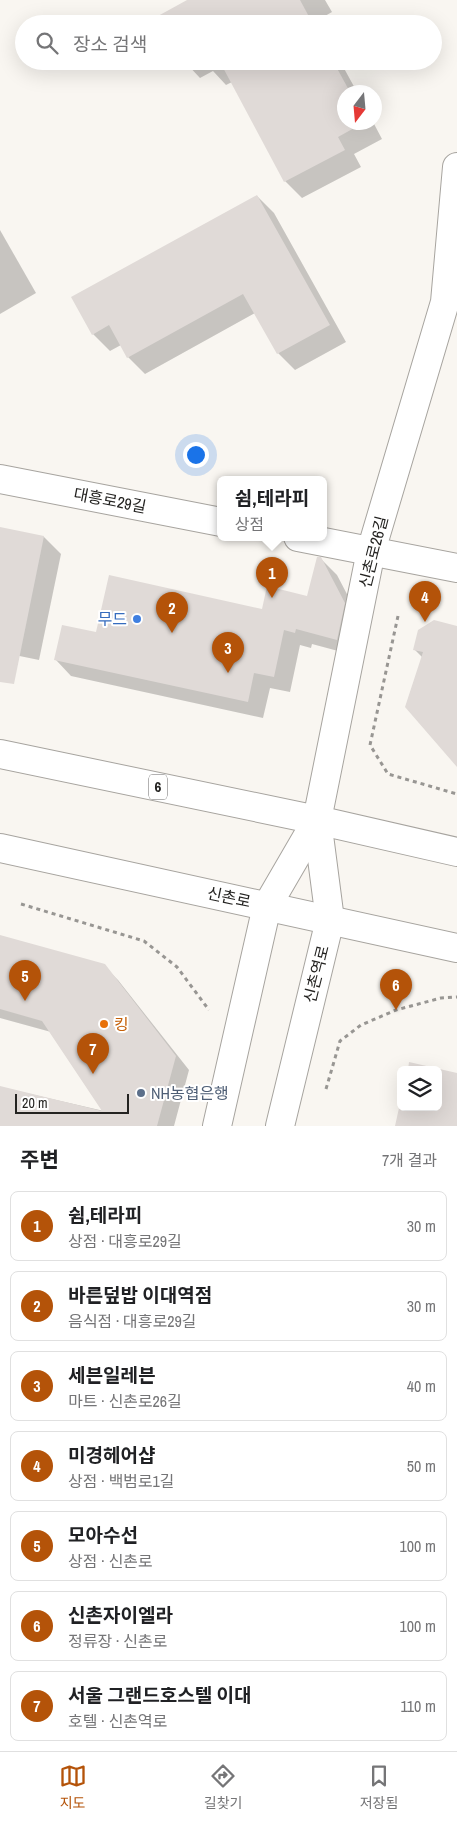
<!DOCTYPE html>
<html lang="ko">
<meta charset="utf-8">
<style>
:root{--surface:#fff;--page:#f6f6f6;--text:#202124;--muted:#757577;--line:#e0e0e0;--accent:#b45309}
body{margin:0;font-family:"Archivo Narrow","Noto Sans KR",sans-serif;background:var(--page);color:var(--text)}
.controls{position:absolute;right:15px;bottom:15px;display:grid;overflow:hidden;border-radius:8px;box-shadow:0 5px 20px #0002}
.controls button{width:45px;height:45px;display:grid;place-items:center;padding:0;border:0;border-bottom:1px solid var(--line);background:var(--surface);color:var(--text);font:25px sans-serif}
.compass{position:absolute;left:337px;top:85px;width:45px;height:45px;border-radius:50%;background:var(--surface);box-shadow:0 5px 20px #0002;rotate:196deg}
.scale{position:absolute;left:15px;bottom:12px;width:114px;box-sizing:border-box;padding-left:5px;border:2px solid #242321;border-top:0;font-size:14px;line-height:18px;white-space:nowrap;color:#242321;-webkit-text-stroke:4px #fff;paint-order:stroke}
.you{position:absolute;left:195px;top:454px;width:18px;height:18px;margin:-12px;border:4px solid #fff;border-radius:50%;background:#1a73e8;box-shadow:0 0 0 8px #1a73e833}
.badge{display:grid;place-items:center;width:32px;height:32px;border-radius:50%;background:var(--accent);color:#fff;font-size:16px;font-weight:700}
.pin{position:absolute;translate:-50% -41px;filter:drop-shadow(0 1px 2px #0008)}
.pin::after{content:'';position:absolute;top:26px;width:18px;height:15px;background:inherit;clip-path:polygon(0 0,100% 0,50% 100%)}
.popup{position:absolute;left:217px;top:476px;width:110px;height:65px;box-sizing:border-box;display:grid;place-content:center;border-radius:8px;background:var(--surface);filter:drop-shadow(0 1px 4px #0005);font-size:16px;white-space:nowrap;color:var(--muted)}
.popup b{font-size:19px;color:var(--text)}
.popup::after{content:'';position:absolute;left:50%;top:100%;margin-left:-10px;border:10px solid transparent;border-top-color:var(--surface)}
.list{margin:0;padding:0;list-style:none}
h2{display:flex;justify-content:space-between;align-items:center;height:65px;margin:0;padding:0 20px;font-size:21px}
h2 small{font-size:16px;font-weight:400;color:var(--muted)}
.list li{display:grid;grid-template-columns:32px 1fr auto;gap:15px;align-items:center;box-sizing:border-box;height:70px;margin:0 10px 10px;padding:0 10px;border:1px solid var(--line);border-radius:8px}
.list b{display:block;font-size:19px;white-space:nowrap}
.list p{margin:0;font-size:16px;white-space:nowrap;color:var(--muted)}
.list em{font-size:16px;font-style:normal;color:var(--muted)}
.icon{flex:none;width:28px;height:28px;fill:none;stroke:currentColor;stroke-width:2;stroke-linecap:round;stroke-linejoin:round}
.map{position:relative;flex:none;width:457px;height:1126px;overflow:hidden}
.search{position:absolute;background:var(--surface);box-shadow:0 5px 20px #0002;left:15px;right:15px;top:15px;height:55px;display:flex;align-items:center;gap:12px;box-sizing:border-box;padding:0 18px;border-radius:28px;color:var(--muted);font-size:19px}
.sheet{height:625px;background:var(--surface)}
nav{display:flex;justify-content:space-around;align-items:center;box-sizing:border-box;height:70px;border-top:1px solid var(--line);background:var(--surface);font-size:14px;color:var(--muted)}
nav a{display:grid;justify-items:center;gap:2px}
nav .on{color:var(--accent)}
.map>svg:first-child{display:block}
.shadow{fill:#0003}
.building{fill:#e0dad7}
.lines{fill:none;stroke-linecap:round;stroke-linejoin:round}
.minor-casing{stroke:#a7a49f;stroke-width:30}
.secondary-casing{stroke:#a7a49f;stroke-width:30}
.primary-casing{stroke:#a7a49f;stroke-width:30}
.path{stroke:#989693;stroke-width:3;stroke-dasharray:4 4;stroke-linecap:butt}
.minor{stroke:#fff;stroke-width:28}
.secondary{stroke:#fff;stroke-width:28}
.primary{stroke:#fff;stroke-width:28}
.shop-dot{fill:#3f7fe0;stroke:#fff;stroke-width:2}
.food-dot{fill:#e8710a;stroke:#fff;stroke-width:2}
.service-dot{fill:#5c6f8a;stroke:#fff;stroke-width:2}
.labels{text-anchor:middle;stroke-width:4;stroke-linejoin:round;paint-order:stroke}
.shield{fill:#fff;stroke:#666564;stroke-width:1}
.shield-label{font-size:15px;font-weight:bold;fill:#242321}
.street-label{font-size:16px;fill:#242321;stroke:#fff}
.shop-label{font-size:16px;fill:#366cbe;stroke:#fff;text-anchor:end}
.food-label{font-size:16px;fill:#c56008;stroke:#fff;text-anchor:start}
.service-label{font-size:16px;fill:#4e5e75;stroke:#fff;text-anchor:start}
</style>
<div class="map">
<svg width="457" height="1126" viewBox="0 0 457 1126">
<rect width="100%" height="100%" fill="#f9f6f1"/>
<g class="shadow">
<polygon points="190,0 325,0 332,12 318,20 319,24 164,24"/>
<polygon points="184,61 340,61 357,92 344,92 344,122 373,122 382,139 354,154 361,167 302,198 285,181 232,82 226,85 213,71 200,78"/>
<polygon points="257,196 274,213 346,342 295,370 278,353 255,313 145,374 128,357 121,345 110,351 93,334"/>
<polygon points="0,230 36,293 0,314"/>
<polygon points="0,528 44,537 61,554 39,660 0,652"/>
<polygon points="321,559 337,575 360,619 353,655 312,644 311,648 300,645 290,692 270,688 263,718 71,676 56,660 97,634 263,610 308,597"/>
<polygon points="457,628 457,763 423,658 415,650"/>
<polygon points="0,942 104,966 118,980 189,1070 174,1126 0,1126 0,1087 104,1111 51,1032 0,1018"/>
</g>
<g class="building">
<polygon points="187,0 300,0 313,24 162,24 158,16"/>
<polygon points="204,61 333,61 350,92 344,92 344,122 365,122 338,137 345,150 284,182 220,62 208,68"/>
<polygon points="257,195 330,325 277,354 243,294 127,358 109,325 92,335 71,297"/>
<polygon points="0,527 44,536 14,684 0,682"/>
<polygon points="317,557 321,557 345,603 337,640 296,629 295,633 284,630 274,677 254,673 248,702 54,660 62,625 96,632 109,575 262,609 267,586 307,596"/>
<polygon points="434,620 457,626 457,767 405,707 423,652 413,650 418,630"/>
<polygon points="0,935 105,964 176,1056 157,1126 0,1126 0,1086 102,1111 42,1021 0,1009"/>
<polygon points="409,1062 457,1073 457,1126 395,1126 401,1099 401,1107 438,1107 438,1070 408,1070"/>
</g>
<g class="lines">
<g class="minor-casing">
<g id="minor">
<polyline points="0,479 221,522"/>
<polyline points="298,537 457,568"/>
<polyline points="317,820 371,551 445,302 457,167"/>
</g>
</g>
<g class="secondary-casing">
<g id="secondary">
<polyline points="217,1126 267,906 317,820"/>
<polyline points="280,1126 330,920 317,820"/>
</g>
</g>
<g class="primary-casing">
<g id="primary">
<polyline points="0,754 317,820 457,852"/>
<polyline points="0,848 457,948"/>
</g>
</g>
<g class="path">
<polyline points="398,616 370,745 388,774 457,794"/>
<polyline points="21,904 144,941 177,967 209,1010"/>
<polyline points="326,1089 340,1041 361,1025 396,1010 441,998 457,997"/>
</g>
<use href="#minor" class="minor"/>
<use href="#secondary" class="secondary"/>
<use href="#primary" class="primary"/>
</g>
<circle class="shop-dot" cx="137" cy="619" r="5"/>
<circle class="food-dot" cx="104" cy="1024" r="5"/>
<circle class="service-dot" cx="141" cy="1093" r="5"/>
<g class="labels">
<rect class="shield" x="149" y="774.5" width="18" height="25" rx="4"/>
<g class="shield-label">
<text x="158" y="792">6</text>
</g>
<g class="street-label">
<text transform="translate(110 500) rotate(11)" y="6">대흥로29길</text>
<text transform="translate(373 552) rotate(-76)" y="6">신촌로26길</text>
<text transform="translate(229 897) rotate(12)" y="6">신촌로</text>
<text transform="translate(316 974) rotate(-76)" y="6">신촌역로</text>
</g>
<g class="shop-label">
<text x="127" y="625">무드</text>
</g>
<g class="food-label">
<text x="114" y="1030">킹</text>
</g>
<g class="service-label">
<text x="151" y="1099">NH농협은행</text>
</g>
</g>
</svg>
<div class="controls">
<button><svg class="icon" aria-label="layers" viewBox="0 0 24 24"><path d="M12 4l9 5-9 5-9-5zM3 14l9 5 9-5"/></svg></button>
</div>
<svg class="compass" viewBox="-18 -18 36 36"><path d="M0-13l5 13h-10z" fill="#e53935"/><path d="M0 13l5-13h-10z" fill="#757577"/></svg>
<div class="scale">20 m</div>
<div class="you"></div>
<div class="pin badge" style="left:272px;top:598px">1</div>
<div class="popup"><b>쉼,테라피</b>상점</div>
<div class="pin badge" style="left:172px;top:633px">2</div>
<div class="pin badge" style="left:228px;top:673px">3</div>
<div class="pin badge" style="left:425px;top:622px">4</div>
<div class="pin badge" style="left:25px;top:1001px">5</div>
<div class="pin badge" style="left:396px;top:1010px">6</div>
<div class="pin badge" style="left:93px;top:1074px">7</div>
<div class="search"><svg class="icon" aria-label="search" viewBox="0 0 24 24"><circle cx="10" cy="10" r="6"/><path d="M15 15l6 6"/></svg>장소 검색</div>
</div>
<section class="sheet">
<h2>주변<small>7개 결과</small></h2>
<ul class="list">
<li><span class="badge">1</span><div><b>쉼,테라피</b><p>상점 · 대흥로29길</p></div><em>30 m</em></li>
<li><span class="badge">2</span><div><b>바른덮밥 이대역점</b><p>음식점 · 대흥로29길</p></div><em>30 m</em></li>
<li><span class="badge">3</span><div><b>세븐일레븐</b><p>마트 · 신촌로26길</p></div><em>40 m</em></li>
<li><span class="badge">4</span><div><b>미경헤어샵</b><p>상점 · 백범로1길</p></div><em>50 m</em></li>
<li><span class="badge">5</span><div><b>모아수선</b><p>상점 · 신촌로</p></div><em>100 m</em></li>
<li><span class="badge">6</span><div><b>신촌자이엘라</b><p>정류장 · 신촌로</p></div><em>100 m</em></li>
<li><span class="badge">7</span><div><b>서울 그랜드호스텔 이대</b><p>호텔 · 신촌역로</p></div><em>110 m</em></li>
</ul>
</section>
<nav>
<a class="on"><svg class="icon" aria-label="map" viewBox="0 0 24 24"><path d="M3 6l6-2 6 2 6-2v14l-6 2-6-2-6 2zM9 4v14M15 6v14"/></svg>지도</a>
<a><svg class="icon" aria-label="directions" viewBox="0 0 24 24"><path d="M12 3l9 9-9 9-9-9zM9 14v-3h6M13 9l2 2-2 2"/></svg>길찾기</a>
<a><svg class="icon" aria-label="saved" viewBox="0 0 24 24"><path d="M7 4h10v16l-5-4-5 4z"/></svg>저장됨</a>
</nav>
